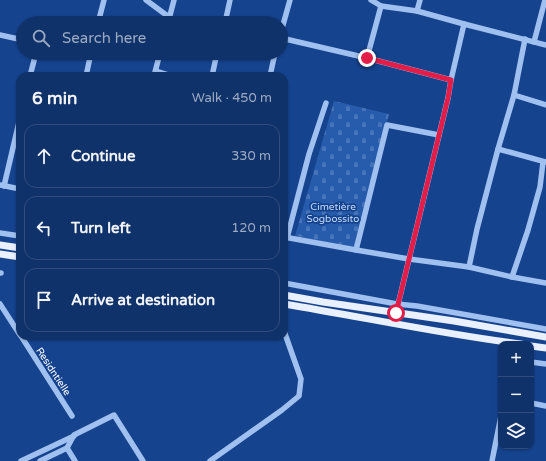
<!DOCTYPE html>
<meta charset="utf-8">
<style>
:root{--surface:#10326a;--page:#1e3e72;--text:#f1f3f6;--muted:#9caac1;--line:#304d7e}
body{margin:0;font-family:"Varela Round",sans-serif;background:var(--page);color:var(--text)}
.controls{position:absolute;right:12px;bottom:12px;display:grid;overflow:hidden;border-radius:8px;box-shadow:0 1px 3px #0004}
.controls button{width:36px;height:36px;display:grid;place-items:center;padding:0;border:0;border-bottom:1px solid var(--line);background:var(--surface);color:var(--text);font:20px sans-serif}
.stop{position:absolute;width:12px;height:12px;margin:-9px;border:3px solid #e11d48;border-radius:50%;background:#fff}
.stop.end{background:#e11d48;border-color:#fff;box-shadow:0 1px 4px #0008}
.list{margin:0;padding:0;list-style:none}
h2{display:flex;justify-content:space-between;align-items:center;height:52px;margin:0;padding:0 16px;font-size:17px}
h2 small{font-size:13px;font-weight:400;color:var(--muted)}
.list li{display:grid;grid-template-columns:26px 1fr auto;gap:12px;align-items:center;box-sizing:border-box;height:64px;margin:0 8px 8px;padding:0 8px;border:1px solid var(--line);border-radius:12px}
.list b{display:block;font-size:15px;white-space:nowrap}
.list em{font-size:13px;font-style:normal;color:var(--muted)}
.icon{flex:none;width:22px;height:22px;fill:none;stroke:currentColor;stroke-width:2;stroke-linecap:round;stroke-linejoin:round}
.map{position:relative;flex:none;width:546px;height:461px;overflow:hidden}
.search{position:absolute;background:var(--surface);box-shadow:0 1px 3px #0004;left:16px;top:16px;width:272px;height:44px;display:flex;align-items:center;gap:10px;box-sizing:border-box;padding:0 14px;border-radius:22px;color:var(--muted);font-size:15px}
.panel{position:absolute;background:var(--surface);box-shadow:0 1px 3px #0004;left:16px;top:72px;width:272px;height:268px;border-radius:12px}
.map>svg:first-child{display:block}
.cemetery{fill:url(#cemetery-stones)}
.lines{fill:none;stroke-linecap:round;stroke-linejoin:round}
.minor{stroke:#a0c0f0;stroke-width:5.5}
.major{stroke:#e9f0ff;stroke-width:7}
.route{stroke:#e11d48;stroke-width:5}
.labels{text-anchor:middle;stroke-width:3.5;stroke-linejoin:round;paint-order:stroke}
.park-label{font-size:10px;fill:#c7dcfc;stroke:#15438e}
.street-label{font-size:10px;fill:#fff;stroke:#15438e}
</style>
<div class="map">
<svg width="546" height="461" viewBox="0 0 546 461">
<defs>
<pattern id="cemetery-stones" width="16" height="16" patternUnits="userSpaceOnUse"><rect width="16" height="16" fill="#275cad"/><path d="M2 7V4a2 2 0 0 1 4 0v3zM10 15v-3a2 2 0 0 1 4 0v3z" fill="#4774b9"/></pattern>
</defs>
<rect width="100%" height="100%" fill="#15438e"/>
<polygon class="cemetery" points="334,101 389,114 355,248 295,236"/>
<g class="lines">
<g class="minor">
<polyline points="146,0 169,17"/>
<polyline points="371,0 381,6 417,11 464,24 546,45"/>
<polyline points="417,11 420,0"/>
<polyline points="98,23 104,0"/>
<polyline points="168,23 174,0"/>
<polyline points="225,23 230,0"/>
<polyline points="281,32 290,0"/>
<polyline points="0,35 23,40"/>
<polyline points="281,38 367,58 451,80"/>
<polyline points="534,42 545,0"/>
<polyline points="367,58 381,6"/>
<polyline points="156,71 172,76"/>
<polyline points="30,76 36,53"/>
<polyline points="86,76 91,53"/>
<polyline points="154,76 160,53"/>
<polyline points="212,76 217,53"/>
<polyline points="270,76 275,53"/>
<polyline points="514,95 546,105"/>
<polyline points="498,149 546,162"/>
<polyline points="0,185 20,189"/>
<polyline points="4,186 20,118"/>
<polyline points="0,233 20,236"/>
<polyline points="284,237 356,250 409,259 469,267 512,277 546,283"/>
<polyline points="287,238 309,154 326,103"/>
<polyline points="356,250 387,125 439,135"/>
<polyline points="469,267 477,229 498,149 514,95 525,39"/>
<polyline points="0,273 1,273"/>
<polyline points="512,277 528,230 540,187 543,162"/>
<polyline points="284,283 397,304 417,306 546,329"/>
<polyline points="0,304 20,335"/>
<polyline points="396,313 448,98 451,80 464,24"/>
<polyline points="21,336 72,416"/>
<polyline points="531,362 546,364"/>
<polyline points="531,403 546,406"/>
<polyline points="67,448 75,461"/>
<polyline points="21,461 74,436"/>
<polyline points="40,461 67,448 74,435 114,415 143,461"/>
<polyline points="210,461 282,410 299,396 301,379 284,331"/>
<polyline points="492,461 501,416"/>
</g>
<g class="major">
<polyline points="0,245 20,248"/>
<polyline points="0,254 20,257"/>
<polyline points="284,295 323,302 454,321 546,337"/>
<path d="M284,304c79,13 157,30 237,40"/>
<polyline points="531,346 546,348"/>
</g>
</g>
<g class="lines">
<polyline class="route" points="367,58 451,80 448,98 396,313"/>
</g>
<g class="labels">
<g class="park-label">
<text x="333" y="210">Cimetière<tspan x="333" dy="12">Sogbossito</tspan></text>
</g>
<g class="street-label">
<text transform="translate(54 371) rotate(57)" y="4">Residntielle</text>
</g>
</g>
</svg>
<div class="controls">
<button>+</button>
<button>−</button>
<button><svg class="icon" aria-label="layers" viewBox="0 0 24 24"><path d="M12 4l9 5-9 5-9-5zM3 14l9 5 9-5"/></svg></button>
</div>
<div class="stop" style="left:396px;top:313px"></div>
<div class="stop end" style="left:367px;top:58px"></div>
<div class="search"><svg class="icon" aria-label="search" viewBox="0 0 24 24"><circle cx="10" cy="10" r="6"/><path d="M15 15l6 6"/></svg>Search here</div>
<section class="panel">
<h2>6 min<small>Walk · 450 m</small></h2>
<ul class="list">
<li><svg class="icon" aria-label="ahead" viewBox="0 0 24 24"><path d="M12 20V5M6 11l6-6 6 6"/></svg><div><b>Continue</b></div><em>330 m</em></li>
<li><svg class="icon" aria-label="left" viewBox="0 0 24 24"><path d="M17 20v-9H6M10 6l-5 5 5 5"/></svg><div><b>Turn left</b></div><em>120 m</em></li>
<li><svg class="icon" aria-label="arrive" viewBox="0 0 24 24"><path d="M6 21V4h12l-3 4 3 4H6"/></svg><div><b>Arrive at destination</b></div></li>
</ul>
</section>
</div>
